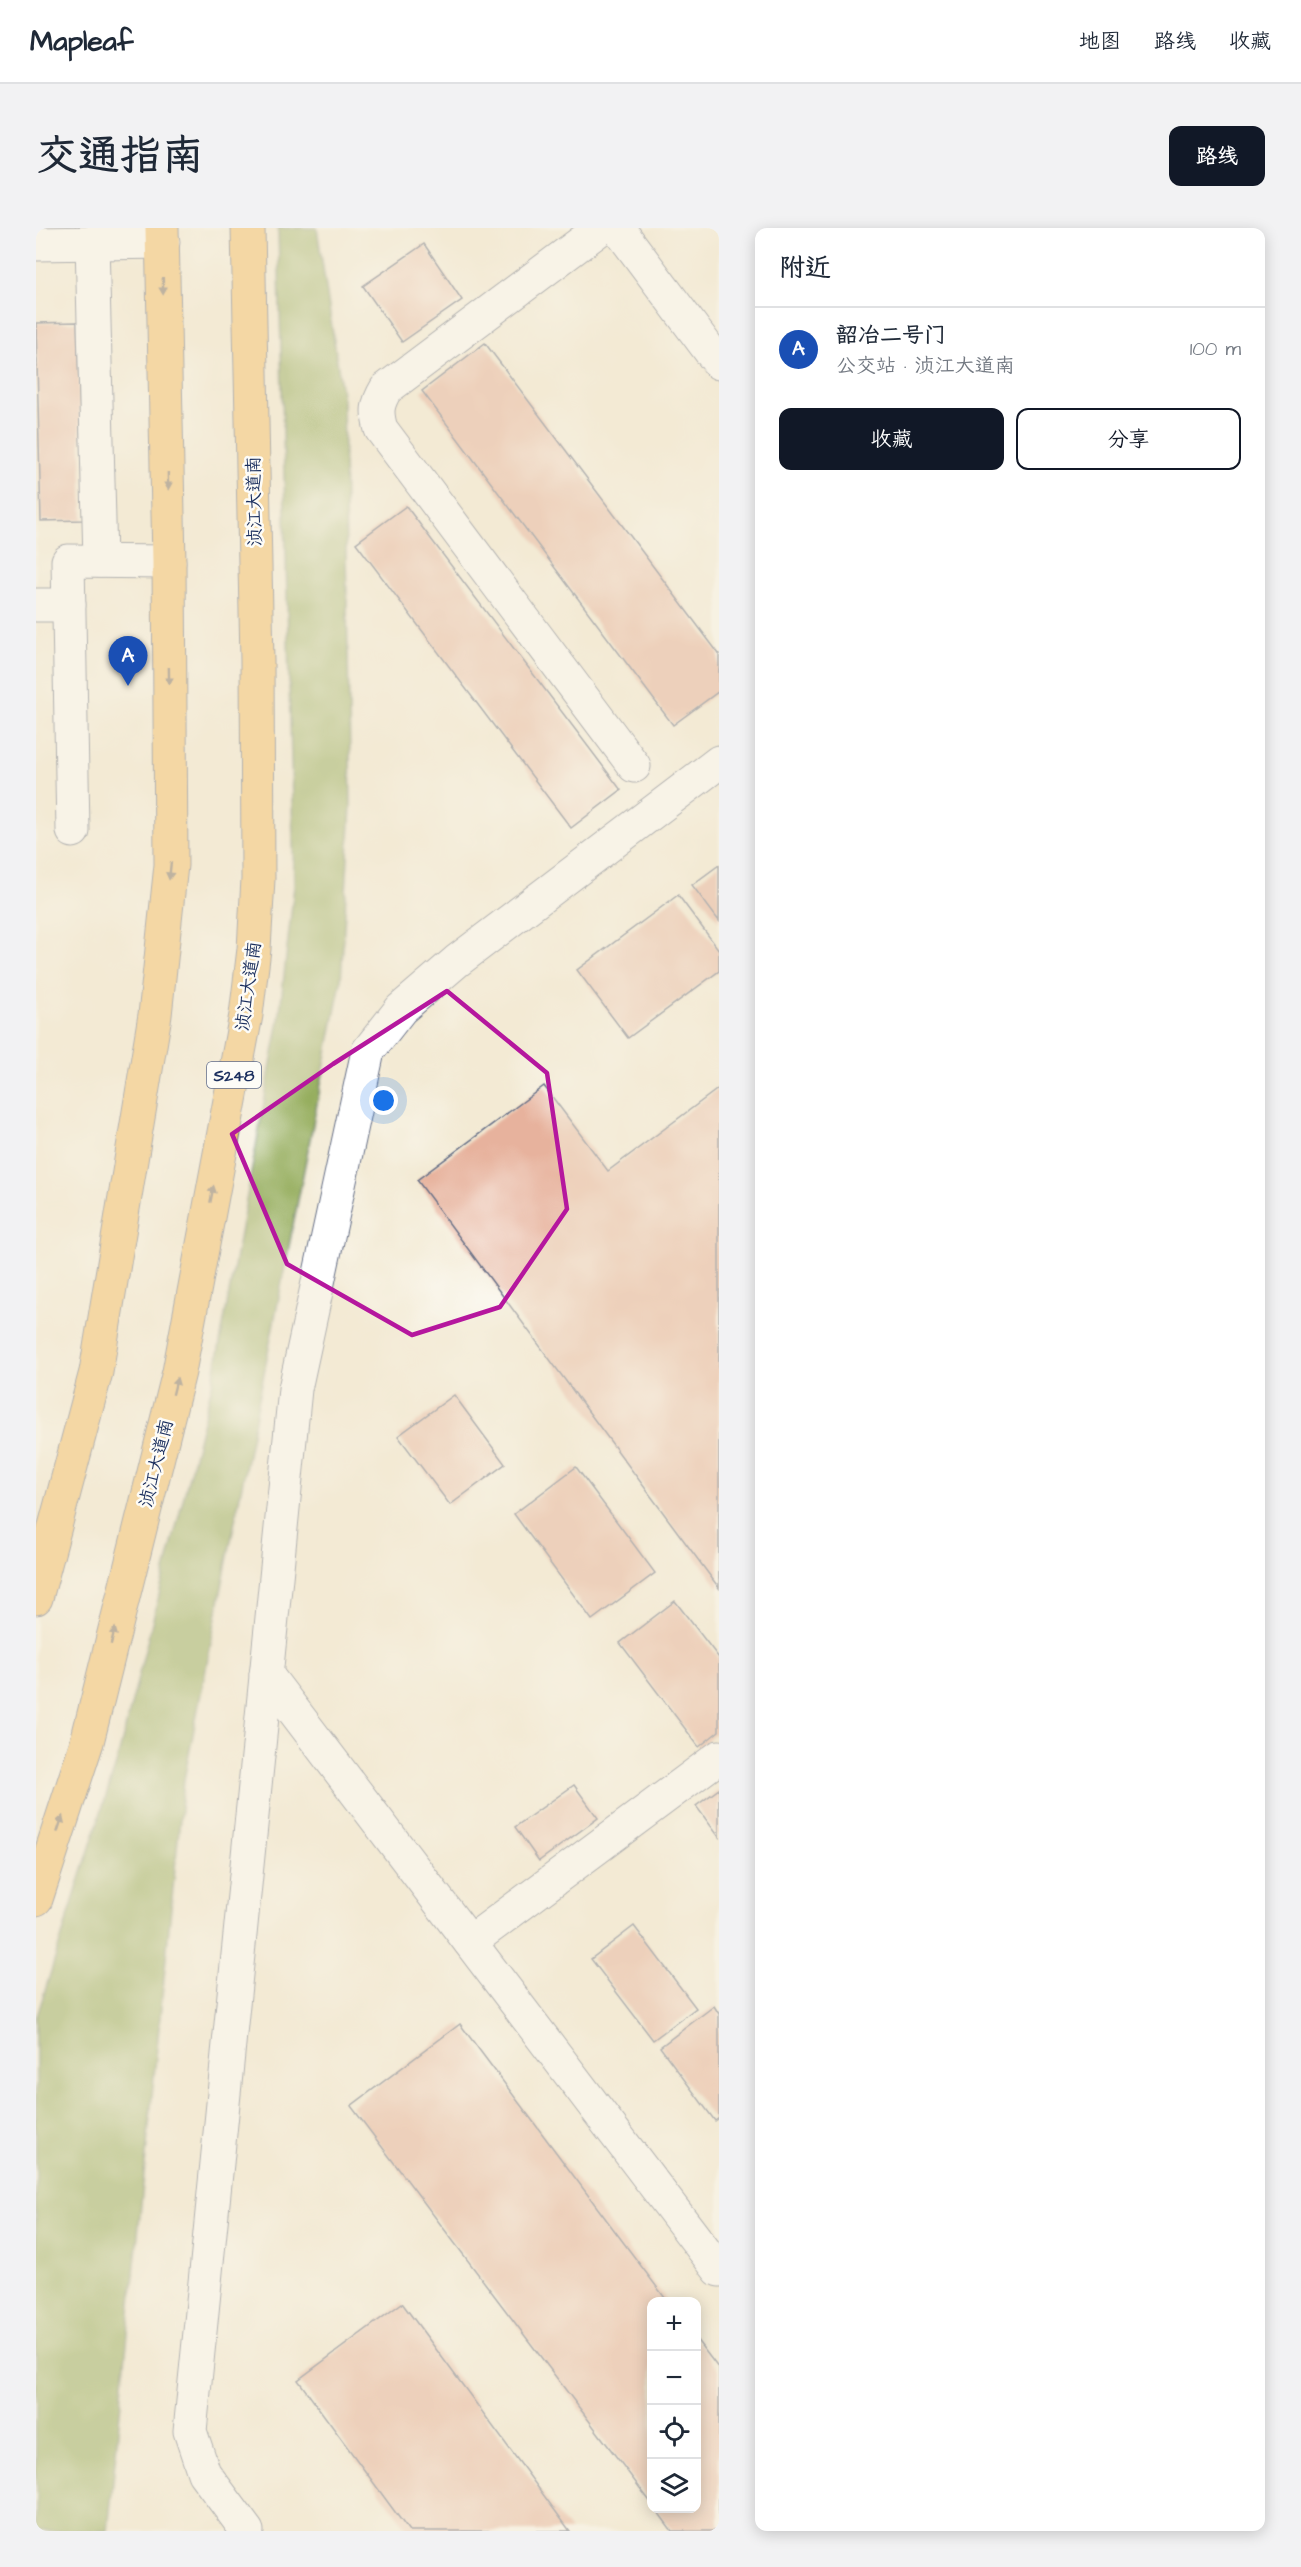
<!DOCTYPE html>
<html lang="zh">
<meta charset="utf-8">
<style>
:root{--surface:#fff;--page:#f2f2f3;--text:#1f2937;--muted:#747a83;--line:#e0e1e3;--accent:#111827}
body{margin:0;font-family:"Architects Daughter","LXGW WenKai TC",sans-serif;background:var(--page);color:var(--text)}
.controls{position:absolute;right:18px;bottom:18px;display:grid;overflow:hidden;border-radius:12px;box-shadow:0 3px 15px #0003}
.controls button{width:54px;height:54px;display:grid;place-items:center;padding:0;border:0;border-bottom:2px solid var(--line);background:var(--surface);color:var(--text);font:30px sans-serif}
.you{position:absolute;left:348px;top:873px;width:21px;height:21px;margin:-15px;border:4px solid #fff;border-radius:50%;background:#1a73e8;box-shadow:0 0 0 9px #1a73e833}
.badge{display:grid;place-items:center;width:39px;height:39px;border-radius:50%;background:var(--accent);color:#fff;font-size:20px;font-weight:700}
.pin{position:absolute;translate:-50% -50px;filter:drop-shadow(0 2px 3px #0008)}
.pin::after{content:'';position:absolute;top:32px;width:21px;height:18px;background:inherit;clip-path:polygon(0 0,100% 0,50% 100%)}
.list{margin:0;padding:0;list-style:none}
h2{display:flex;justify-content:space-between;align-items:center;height:78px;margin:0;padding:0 24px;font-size:26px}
h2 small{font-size:20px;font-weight:400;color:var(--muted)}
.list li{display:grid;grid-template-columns:39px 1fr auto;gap:18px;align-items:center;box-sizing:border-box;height:84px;padding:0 24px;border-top:2px solid var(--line)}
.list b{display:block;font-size:22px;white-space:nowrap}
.list p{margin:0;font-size:20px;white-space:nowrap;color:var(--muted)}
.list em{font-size:20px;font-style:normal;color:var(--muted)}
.actions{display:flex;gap:12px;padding:18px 24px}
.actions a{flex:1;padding:14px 0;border:2px solid var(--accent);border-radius:12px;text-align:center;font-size:21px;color:var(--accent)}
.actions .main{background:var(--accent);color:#fff}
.icon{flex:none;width:33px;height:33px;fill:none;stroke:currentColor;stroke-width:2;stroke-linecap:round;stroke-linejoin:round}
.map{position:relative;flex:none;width:683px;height:2303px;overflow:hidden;border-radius:12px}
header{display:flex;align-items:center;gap:36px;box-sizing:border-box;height:84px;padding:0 30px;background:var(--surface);border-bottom:2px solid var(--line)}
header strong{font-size:28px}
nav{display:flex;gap:33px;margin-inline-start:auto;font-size:21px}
.intro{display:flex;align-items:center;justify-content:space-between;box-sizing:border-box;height:144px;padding:0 36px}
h1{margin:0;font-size:42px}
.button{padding:15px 27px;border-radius:12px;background:var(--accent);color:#fff;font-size:21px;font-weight:700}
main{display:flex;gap:36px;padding:0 36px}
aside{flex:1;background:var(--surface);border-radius:12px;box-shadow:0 3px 15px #0003}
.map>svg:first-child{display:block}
.forest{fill:#96ae5f;stroke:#586e5e;stroke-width:1.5}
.building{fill:#e7b29d}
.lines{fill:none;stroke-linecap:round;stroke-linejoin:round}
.minor-casing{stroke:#677087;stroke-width:35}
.major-casing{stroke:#677087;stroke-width:35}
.minor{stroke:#fff;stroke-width:33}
.major{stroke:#f6c06b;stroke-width:33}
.oneway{fill:#7e7064}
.marked{fill:none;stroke:#b5179e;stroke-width:4.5;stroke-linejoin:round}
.labels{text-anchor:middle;stroke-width:5;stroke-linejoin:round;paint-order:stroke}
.shield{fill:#fdfcf7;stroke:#5f6c8c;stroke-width:1.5}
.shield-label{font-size:16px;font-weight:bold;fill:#1b2f5e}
.street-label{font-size:18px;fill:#1b2f5e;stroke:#fdfcf7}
</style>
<header>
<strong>Mapleaf</strong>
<nav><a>地图</a><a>路线</a><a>收藏</a></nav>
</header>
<div class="intro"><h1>交通指南</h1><a class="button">路线</a></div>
<main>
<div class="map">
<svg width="683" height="2303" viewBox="0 0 683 2303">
<rect width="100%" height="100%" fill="#fdfcf7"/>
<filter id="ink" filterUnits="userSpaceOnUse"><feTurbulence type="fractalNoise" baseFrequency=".0167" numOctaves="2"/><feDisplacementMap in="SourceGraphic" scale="12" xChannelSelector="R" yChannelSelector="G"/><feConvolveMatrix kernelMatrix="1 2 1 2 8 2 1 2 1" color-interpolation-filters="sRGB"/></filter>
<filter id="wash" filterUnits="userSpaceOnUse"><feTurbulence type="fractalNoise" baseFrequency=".008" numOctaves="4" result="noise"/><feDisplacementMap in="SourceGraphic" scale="24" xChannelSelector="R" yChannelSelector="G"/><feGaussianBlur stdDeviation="1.35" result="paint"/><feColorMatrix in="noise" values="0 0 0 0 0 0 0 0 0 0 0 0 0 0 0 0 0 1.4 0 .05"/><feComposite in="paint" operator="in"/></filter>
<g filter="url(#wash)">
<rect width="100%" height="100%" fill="#f3ead4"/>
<polygon class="forest" points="242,0 281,0 307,172 315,577 305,754 148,1552 72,2303 0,2303 0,1791 81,1533 177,1153 243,792 258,658"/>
<g id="blocks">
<g class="building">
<polygon points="388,16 426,72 366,114 327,58"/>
<polygon points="41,94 47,292 5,293 0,95"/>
<polygon points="449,115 683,426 683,463 637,497 386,163"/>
<polygon points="370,278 585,562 535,600 320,315"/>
<polygon points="683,637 683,693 656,657"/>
<polygon points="642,667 683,722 683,743 592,810 541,742"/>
<polygon points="508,858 572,943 683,860 683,1360 381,952"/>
<polygon points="418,1167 469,1236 414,1277 362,1208"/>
<polygon points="540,1239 619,1345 556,1392 478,1286"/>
<polygon points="639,1373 683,1430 683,1503 663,1519 584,1415"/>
<polygon points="538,1557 562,1590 503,1633 479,1599"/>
<polygon points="683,1561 683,1609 660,1578"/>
<polygon points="598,1698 660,1780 617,1812 555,1731"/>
<polygon points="678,1778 683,1786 683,1890 679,1893 624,1819"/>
<polygon points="424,1796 632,2074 616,2074 616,2276 315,1878"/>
<polygon points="366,2075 534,2303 373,2303 262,2152"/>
<polygon points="660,2111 683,2141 683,2303 636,2303 619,2280 660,2280"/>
</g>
</g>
</g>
<g filter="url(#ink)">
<use href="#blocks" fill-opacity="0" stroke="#677087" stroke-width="1.5"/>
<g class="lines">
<g class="minor-casing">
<g id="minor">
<path d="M565,0l-215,161c-9,15 -10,23 -5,40l253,337"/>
<polyline points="582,0 683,135"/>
<polyline points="56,14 64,333"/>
<polyline points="0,16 127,14"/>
<polyline points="0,377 33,377"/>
<polyline points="37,603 32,333 133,334"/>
<polyline points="230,1446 683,2042"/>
<polyline points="434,1714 683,1529"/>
<polyline points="211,2303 168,2245 154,2203 259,1161 332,823 365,781 421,733 683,534"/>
</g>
</g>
<g class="major-casing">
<g id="major">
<polyline points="0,1370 60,1144 119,787 135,637 133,334 126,0"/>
<polyline points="0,1671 51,1514 143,1144 210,787 218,721 222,651 221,433 212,0"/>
</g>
</g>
<use href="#minor" class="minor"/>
<use href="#major" class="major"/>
</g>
<defs><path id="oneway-solid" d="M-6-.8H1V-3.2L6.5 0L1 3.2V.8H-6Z" transform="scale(1.5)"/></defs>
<g class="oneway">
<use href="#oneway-solid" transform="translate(127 58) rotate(89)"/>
<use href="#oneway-solid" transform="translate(132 253) rotate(89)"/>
<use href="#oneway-solid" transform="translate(133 448) rotate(89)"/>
<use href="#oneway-solid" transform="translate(134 643) rotate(96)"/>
<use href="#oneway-solid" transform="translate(176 966) rotate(-79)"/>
<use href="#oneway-solid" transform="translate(139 1158) rotate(-76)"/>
<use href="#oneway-solid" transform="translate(77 1408) rotate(-76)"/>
<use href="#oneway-solid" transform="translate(24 1596) rotate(-72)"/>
</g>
</g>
<path d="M0 0H683V2303H0ZM411,763l100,82 20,136 -67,98 -88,28 -125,-71 -55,-130 101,-70z" fill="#f3ead4" fill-opacity=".55" fill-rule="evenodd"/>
<path class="marked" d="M411,763l100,82 20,136 -67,98 -88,28 -125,-71 -55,-130 101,-70z"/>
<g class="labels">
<rect class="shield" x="171" y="834" width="54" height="26" rx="4.5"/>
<g class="shield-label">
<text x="198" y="853">S248</text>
</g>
<g class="street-label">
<text transform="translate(218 273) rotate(-91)" y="6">浈江大道南</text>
<text transform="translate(212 758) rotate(-82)" y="6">浈江大道南</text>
<text transform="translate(120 1235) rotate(-76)" y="6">浈江大道南</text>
</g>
</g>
</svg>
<div class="controls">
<button>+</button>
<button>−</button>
<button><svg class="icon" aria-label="locate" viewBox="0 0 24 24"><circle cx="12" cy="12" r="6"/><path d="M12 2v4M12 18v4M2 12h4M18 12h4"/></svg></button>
<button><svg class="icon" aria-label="layers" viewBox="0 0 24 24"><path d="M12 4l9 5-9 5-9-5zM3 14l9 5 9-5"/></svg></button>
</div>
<div class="you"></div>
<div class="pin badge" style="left:92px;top:458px;background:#1a4fb4">A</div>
</div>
<aside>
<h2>附近<small></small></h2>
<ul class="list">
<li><span class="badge" style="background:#1a4fb4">A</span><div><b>韶冶二号门</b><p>公交站 · 浈江大道南</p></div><em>100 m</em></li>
</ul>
<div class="actions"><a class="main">收藏</a><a>分享</a></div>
</aside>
</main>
